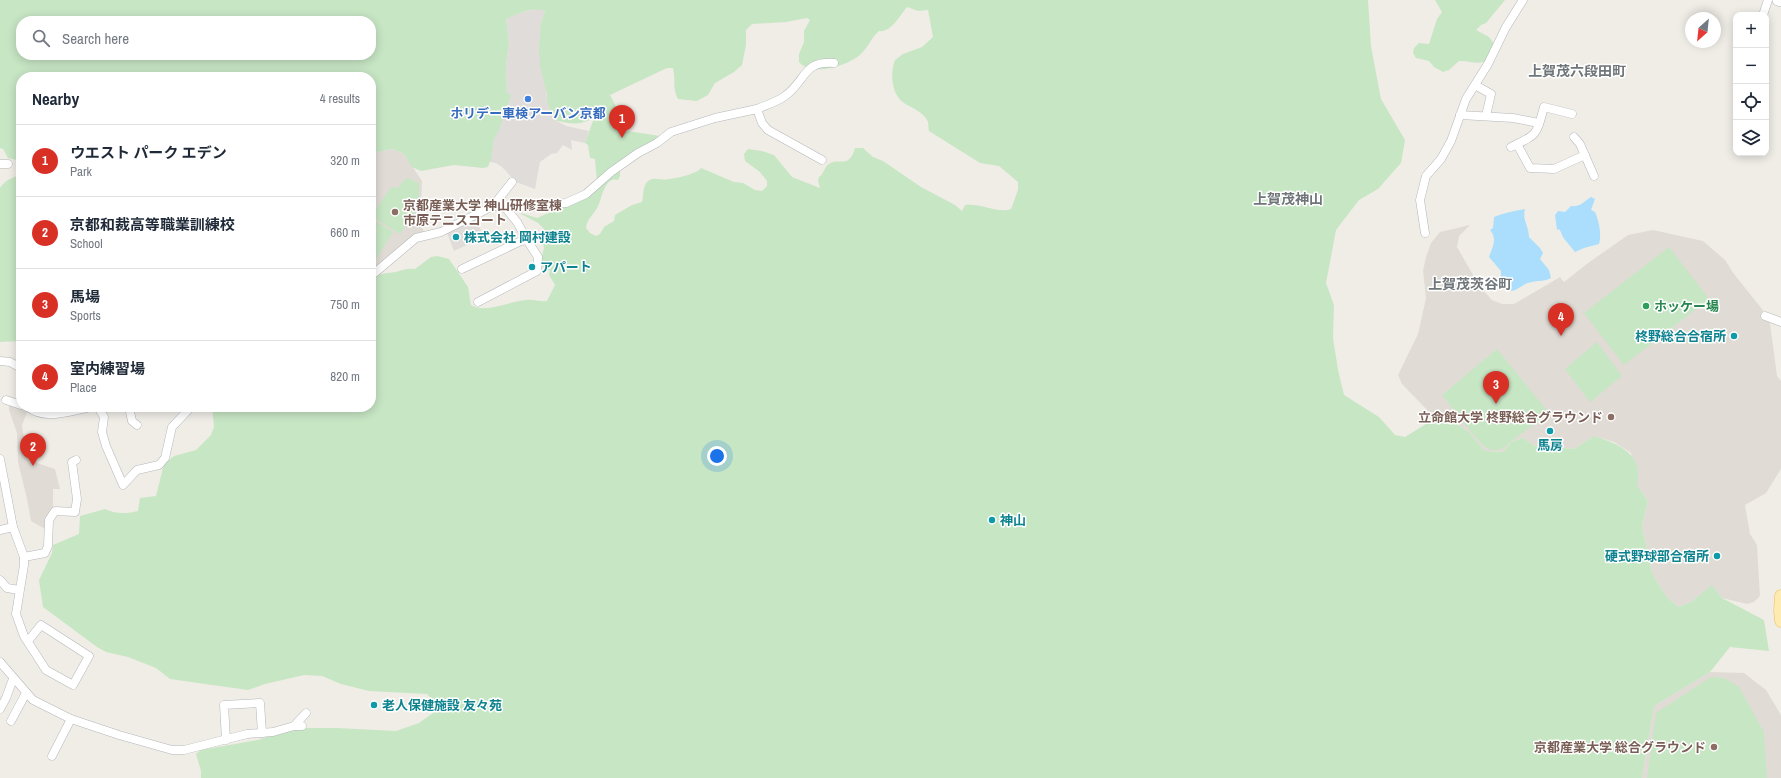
<!DOCTYPE html>
<meta charset="utf-8">
<style>
:root{--surface:#fff;--page:#f2f2f3;--text:#1f2937;--muted:#747a83;--line:#e0e1e3;--accent:#d93025}
body{margin:0;font-family:"Archivo Narrow","Noto Sans JP",sans-serif;background:var(--page);color:var(--text)}
.controls{position:absolute;right:12px;top:12px;display:grid;overflow:hidden;border-radius:8px;box-shadow:0 2px 10px #0003}
.controls button{width:36px;height:36px;display:grid;place-items:center;padding:0;border:0;border-bottom:1px solid var(--line);background:var(--surface);color:var(--text);font:20px sans-serif}
.compass{position:absolute;left:1685px;top:12px;width:36px;height:36px;border-radius:50%;background:var(--surface);box-shadow:0 2px 10px #0003;rotate:207deg}
.you{position:absolute;left:717px;top:456px;width:14px;height:14px;margin:-10px;border:3px solid #fff;border-radius:50%;background:#1a73e8;box-shadow:0 0 0 6px #1a73e833}
.badge{display:grid;place-items:center;width:26px;height:26px;border-radius:50%;background:var(--accent);color:#fff;font-size:13px;font-weight:700}
.pin{position:absolute;translate:-50% -33px;filter:drop-shadow(0 1px 2px #0008)}
.pin::after{content:'';position:absolute;top:21px;width:14px;height:12px;background:inherit;clip-path:polygon(0 0,100% 0,50% 100%)}
.list{margin:0;padding:0;list-style:none}
h2{display:flex;justify-content:space-between;align-items:center;height:52px;margin:0;padding:0 16px;font-size:17px}
h2 small{font-size:13px;font-weight:400;color:var(--muted)}
.list li{display:grid;grid-template-columns:26px 1fr auto;gap:12px;align-items:center;box-sizing:border-box;height:72px;padding:0 16px;border-top:1px solid var(--line)}
.list b{display:block;font-size:15px;white-space:nowrap}
.list p{margin:0;font-size:13px;white-space:nowrap;color:var(--muted)}
.list em{font-size:13px;font-style:normal;color:var(--muted)}
.icon{flex:none;width:22px;height:22px;fill:none;stroke:currentColor;stroke-width:2;stroke-linecap:round;stroke-linejoin:round}
.map{position:relative;flex:none;width:1781px;height:778px;overflow:hidden}
.search{position:absolute;background:var(--surface);box-shadow:0 2px 10px #0003;left:16px;top:16px;width:360px;height:44px;display:flex;align-items:center;gap:10px;box-sizing:border-box;padding:0 14px;border-radius:16px;color:var(--muted);font-size:15px}
.panel{position:absolute;background:var(--surface);box-shadow:0 2px 10px #0003;left:16px;top:72px;width:360px;height:340px;border-radius:16px}
.map>svg:first-child{display:block}
.industrial{fill:#dfdcd9}
.education{fill:#e0dcd5}
.green{fill:#c7e6c4;fill-rule:evenodd}
.water{fill:#aadefc}
.lines{fill:none;stroke-linecap:round;stroke-linejoin:round}
.street-casing{stroke:#b4b7bb;stroke-width:9}
.secondary-casing{stroke:#b3b7bb;stroke-width:12}
.primary-casing{stroke:#eebd62;stroke-width:13}
.street{stroke:#fff;stroke-width:8}
.secondary{stroke:#fff;stroke-width:11}
.primary{stroke:#fdebaf;stroke-width:12}
.shop-dot{fill:#3f7fe0;stroke:#fff;stroke-width:1.5}
.education-dot{fill:#8d6e63;stroke:#fff;stroke-width:1.5}
.culture-dot{fill:#0f9aa8;stroke:#fff;stroke-width:1.5}
.leisure-dot{fill:#2e9e5b;stroke:#fff;stroke-width:1.5}
.labels{text-anchor:middle;stroke-width:3;stroke-linejoin:round;paint-order:stroke}
.shop-label{font-size:13px;font-weight:bold;fill:#366cbe;stroke:#fff}
.education-label{font-size:13px;font-weight:bold;fill:#785e54;stroke:#fff;text-anchor:end}
.culture-label{font-size:13px;font-weight:bold;fill:#0d838f;stroke:#fff;text-anchor:start}
.leisure-label{font-size:13px;font-weight:bold;fill:#27864d;stroke:#fff;text-anchor:start}
.neighbourhood-label{font-size:14px;font-weight:bold;fill:#6f7579;stroke:#fff}
</style>
<div class="map">
<svg width="1781" height="778" viewBox="0 0 1781 778">
<rect width="100%" height="100%" fill="#f0ede7"/>
<g class="industrial">
<polygon points="539,8 545,11 541,23 547,103 555,120 566,126 589,131 585,143 571,140 572,150 563,145 557,153 551,154 540,162 535,189 516,182 502,167 496,163 490,162 494,139 507,93 506,65 509,42 506,19 516,14"/>
<polygon points="475,218 484,237 454,251 447,233"/>
</g>
<g class="education">
<polygon points="393,149 404,154 422,181 421,204 418,219 424,232 420,234 416,233 371,272 371,153"/>
<polygon points="1470,225 1459,236 1457,247 1480,287 1492,300 1502,304 1514,304 1560,277 1564,282 1588,263 1628,235 1653,230 1703,241 1725,260 1734,274 1766,314 1766,319 1770,323 1777,376 1781,381 1781,469 1766,493 1745,505 1750,534 1757,545 1760,596 1754,602 1747,604 1722,598 1712,586 1691,602 1678,607 1666,596 1652,573 1642,526 1648,501 1637,485 1631,453 1614,442 1594,436 1574,449 1564,448 1549,451 1538,448 1523,438 1511,442 1503,452 1485,451 1469,432 1454,422 1429,412 1402,384 1398,375 1418,334 1426,298 1423,271 1426,257 1431,243 1440,232"/>
<polygon points="14,404 28,410 22,425 26,452 29,457 37,463 55,469 60,489 53,489 53,508 46,517 45,529 31,521 27,499 18,462 17,433 9,410 9,405"/>
<polygon points="1710,672 1744,673 1766,690 1781,715 1781,778 1642,778 1654,706"/>
</g>
<g class="green">
<path d="M0,0h1368l3,46 10,53 24,41 -4,23 -23,26 -19,11 -23,30 -10,53 8,22 -1,33 5,32 6,25 35,22 16,18 10,2 29,-18 20,3 15,10 16,19 18,1 8,-10 12,-4 15,10 11,3 15,-3 10,1 20,-13c25,8 50,18 43,49l11,16 -6,25 10,47 14,23 12,11 13,-5 21,-17 10,13 42,22 5,31 -39,-4 -20,25 -56,34 -12,72h-1441v-7l-5,-17 5,-4 57,-10 34,-12h45l59,3 23,-8 14,-10v-12l-6,-7 -58,-3 -28,-7 -19,-8 -18,-1 -39,9 -17,6 -43,-6 -35,-5 -14,-11 -28,-11 -22,-5 -9,-5 -54,-40 -4,-27 13,-27 1,-8 26,-11 1,-18 25,-7c9,5 23,5 33,2l2,-13 16,-2 8,-32 10,-8 22,-6 15,-15 3,-8 -2,-20h159v-128c12,-7 12,-5 25,-7 7,-2 11,-4 19,-3l16,-12 6,-1 12,3 19,28 3,18c15,9 39,-4 55,-5 7,-1 14,2 21,1l8,-16 -6,-10 1,-5 -3,1 -6,-6v-5l3,-12 -2,-11 2,-8 -6,-6 -17,-9v-1l16,5 16,-7 2,-4 65,-37v6l-2,4c-2,0 -4,-1 -6,0 -9,4 -10,18 -14,26 -3,8 -11,12 -12,22l4,5 6,3 4,-2 4,-7 10,-6 1,-6 17,-10 10,-3c2,-7 0,-15 6,-21 6,-5 14,0 21,-2 8,-1 28,-5 32,-11l33,14 9,1 12,7 7,1 5,-5v-5l-7,-9 -15,-11 -1,-7 4,-5 14,2 12,4 18,22 28,11 -2,-7 1,-4c5,-3 5,-10 10,-13 9,-7 20,6 26,-16h8l10,9 10,4 38,26 34,18 7,6 3,-6c16,-2 34,9 46,4l7,-19v-8l-19,-16 -19,-3 -51,-32c-1,-2 0,-6 -1,-9 -3,-9 -16,-14 -24,-19 -13,-9 -14,-30 -9,-43l8,-6 19,-7 11,-10 -5,-27 -10,1 -11,-4c-7,8 -16,26 -28,24 -8,7 -11,16 -17,22 -13,13 -51,24 -63,9v-8l5,-12v-11l6,-11 -3,-2 -21,4 -34,2 -6,6v15l-4,20 -8,7 -19,11 -7,12 -11,6 -19,-2c-6,-11 -2,-19 -5,-31h-6l-57,27 11,21 -7,13 46,7c-6,8 -16,8 -24,14 -14,9 -27,20 -39,32l-2,-23 -5,-1 -2,-13 -3,-2 9,-25c-14,7 -23,7 -39,2l-8,-17v-8l-7,-30 -1,-18 2,-24 4,-12c-12,-5 -28,3 -39,8l3,23 -3,23 1,28 4,2 -12,35 -5,9 -3,20 -3,8 -5,1 -29,-3 -33,6 -9,-4 -8,-13 -11,-5 -22,4v-76h-350v84l-13,-3 -5,-9 -3,-1zM21,21h350v34h-350z"/>
<path d="M1435,0h70l-19,23 -5,2 -5,5 13,7 5,7 -6,16c-11,6 -18,0 -29,1l-10,9 -6,2 -9,-5 -5,-6 -13,-3 -3,-5 1,-5 5,-5 10,1 8,-25 5,-7z"/>
<path d="M21,173v168l-21,1v-154c8,-11 12,-8 21,-15z"/>
<polygon points="409,178 419,183 419,207 400,234 371,216 391,187 398,188 403,181"/>
<polygon points="371,218 393,232 373,264 371,263"/>
<polygon points="1669,247 1709,299 1624,365 1584,313"/>
<polygon points="1597,342 1622,376 1590,402 1565,369"/>
<path d="M1497,349l52,64 -40,30c-6,7 -13,9 -22,5 -8,-5 -37,-43 -45,-53z"/>
<polygon points="1711,677 1724,678 1739,687 1764,732 1767,778 1647,778 1656,713"/>
</g>
<g class="water">
<path d="M1591,197l4,2 -4,11 4,2c4,10 7,22 4,32l-15,4 -9,4c-3,-4 -6,-7 -9,-11 -4,-4 -4,-8 -7,-12l-2,1 -2,-15 3,-4 7,1 6,-6c10,1 12,-4 20,-9z"/>
<path d="M1525,209c-3,11 4,17 4,28l11,11 3,5 -3,6 9,11 2,8c-7,4 -12,2 -19,4 -9,1 -13,8 -21,9l-13,-10 3,-4v-6l-12,-14c3,-9 9,-18 1,-27l3,-2 1,-11c10,-4 20,-6 31,-8z"/>
</g>
<g class="lines">
<g class="street-casing">
<g id="street">
<polyline points="1763,15 1768,0"/>
<polyline points="1475,85 1491,94 1486,116"/>
<path d="M757,109c9,-4 20,-7 28,-13 22,-16 17,-35 49,-33"/>
<polyline points="1460,115 1513,118 1539,123"/>
<polyline points="1574,137 1580,144 1594,176"/>
<polyline points="1517,144 1530,168 1554,169 1585,155"/>
<path d="M1511,147c27,-13 25,-11 33,-40l28,7"/>
<polyline points="0,164 8,164"/>
<polyline points="493,206 512,182"/>
<polyline points="1425,233 1420,200 1426,176 1441,159 1451,141 1466,99 1488,64 1506,27 1523,0"/>
<polyline points="462,269 521,241 527,240"/>
<polyline points="371,276 416,238 441,232 493,206 531,207 566,203 586,194 611,172 638,153 657,143 671,132 715,118 757,109 762,123 768,130 822,160"/>
<polyline points="478,302 537,271 538,257 527,240 517,222 504,206"/>
<polyline points="1765,316 1781,322"/>
<polyline points="0,361 10,362 21,368"/>
<polyline points="6,400 21,405"/>
<path d="M28,407c17,14 44,4 63,0"/>
<polyline points="98,407 104,417 102,432 106,446 123,485 137,470 159,465 165,458 172,427 191,407"/>
<polyline points="129,407 132,421 137,425"/>
<polyline points="0,459 13,527 24,557 24,565 16,614 24,636 46,670 73,685 89,656 41,625 28,641"/>
<polyline points="0,530 13,527"/>
<polyline points="24,557 45,553 48,546 49,520 55,511 75,512 77,499 72,462 76,460"/>
<polyline points="0,580 7,588 19,590"/>
<polyline points="0,662 33,700 71,719 119,735 172,750 184,750 247,734 273,732 294,726 302,726"/>
<polyline points="0,709 6,698 13,679"/>
<polyline points="11,721 26,693"/>
<polyline points="294,726 306,713"/>
<polyline points="226,740 224,705 260,703 262,733"/>
<polyline points="52,756 71,719"/>
</g>
</g>
<g class="secondary-casing">
<polyline id="secondary" points="1778,0 1781,1"/>
</g>
<g class="primary-casing">
<polyline id="primary" points="1781,596 1780,611 1781,621"/>
</g>
<use href="#street" class="street"/>
<use href="#secondary" class="secondary"/>
<use href="#primary" class="primary"/>
</g>
<circle class="shop-dot" cx="528" cy="99" r="4"/>
<g class="education-dot">
<circle cx="395" cy="212" r="4"/>
<circle cx="1611" cy="417" r="4"/>
<circle cx="1714" cy="747" r="4"/>
</g>
<g class="culture-dot">
<circle cx="456" cy="237" r="4"/>
<circle cx="532" cy="267" r="4"/>
<circle cx="1734" cy="336" r="4"/>
<circle cx="1550" cy="431" r="4"/>
<circle cx="992" cy="520" r="4"/>
<circle cx="1717" cy="556" r="4"/>
<circle cx="374" cy="705" r="4"/>
</g>
<circle class="leisure-dot" cx="1646" cy="306" r="4"/>
<g class="labels">
<g class="shop-label">
<text x="528" y="118">ホリデー車検アーバン京都</text>
</g>
<g class="education-label">
<text x="403" y="210" text-anchor="start">京都産業大学 神山研修室棟<tspan x="403" dy="15">市原テニスコート</tspan></text>
<text x="1603" y="422">立命館大学 柊野総合グラウンド</text>
<text x="1706" y="752">京都産業大学 総合グラウンド</text>
</g>
<g class="culture-label">
<text x="464" y="242">株式会社 岡村建設</text>
<text x="540" y="272">アパート</text>
<text x="1726" y="341" text-anchor="end">柊野総合合宿所</text>
<text x="1550" y="450" text-anchor="middle">馬房</text>
<text x="1000" y="525">神山</text>
<text x="1709" y="561" text-anchor="end">硬式野球部合宿所</text>
<text x="382" y="710">老人保健施設 友々苑</text>
</g>
<g class="leisure-label">
<text x="1654" y="311">ホッケー場</text>
</g>
<g class="neighbourhood-label">
<text x="1577" y="76">上賀茂六段田町</text>
<text x="1288" y="204">上賀茂神山</text>
<text x="1470" y="289">上賀茂茨谷町</text>
</g>
</g>
</svg>
<div class="controls">
<button>+</button>
<button>−</button>
<button><svg class="icon" aria-label="locate" viewBox="0 0 24 24"><circle cx="12" cy="12" r="6"/><path d="M12 2v4M12 18v4M2 12h4M18 12h4"/></svg></button>
<button><svg class="icon" aria-label="layers" viewBox="0 0 24 24"><path d="M12 4l9 5-9 5-9-5zM3 14l9 5 9-5"/></svg></button>
</div>
<svg class="compass" viewBox="-18 -18 36 36"><path d="M0-13l5 13h-10z" fill="#e53935"/><path d="M0 13l5-13h-10z" fill="#747a83"/></svg>
<div class="you"></div>
<div class="pin badge" style="left:622px;top:138px">1</div>
<div class="pin badge" style="left:33px;top:466px">2</div>
<div class="pin badge" style="left:1496px;top:404px">3</div>
<div class="pin badge" style="left:1561px;top:336px">4</div>
<div class="search"><svg class="icon" aria-label="search" viewBox="0 0 24 24"><circle cx="10" cy="10" r="6"/><path d="M15 15l6 6"/></svg>Search here</div>
<section class="panel">
<h2>Nearby<small>4 results</small></h2>
<ul class="list">
<li><span class="badge">1</span><div><b>ウエスト パーク エデン</b><p>Park</p></div><em>320 m</em></li>
<li><span class="badge">2</span><div><b>京都和裁高等職業訓練校</b><p>School</p></div><em>660 m</em></li>
<li><span class="badge">3</span><div><b>馬場</b><p>Sports</p></div><em>750 m</em></li>
<li><span class="badge">4</span><div><b>室内練習場</b><p>Place</p></div><em>820 m</em></li>
</ul>
</section>
</div>
